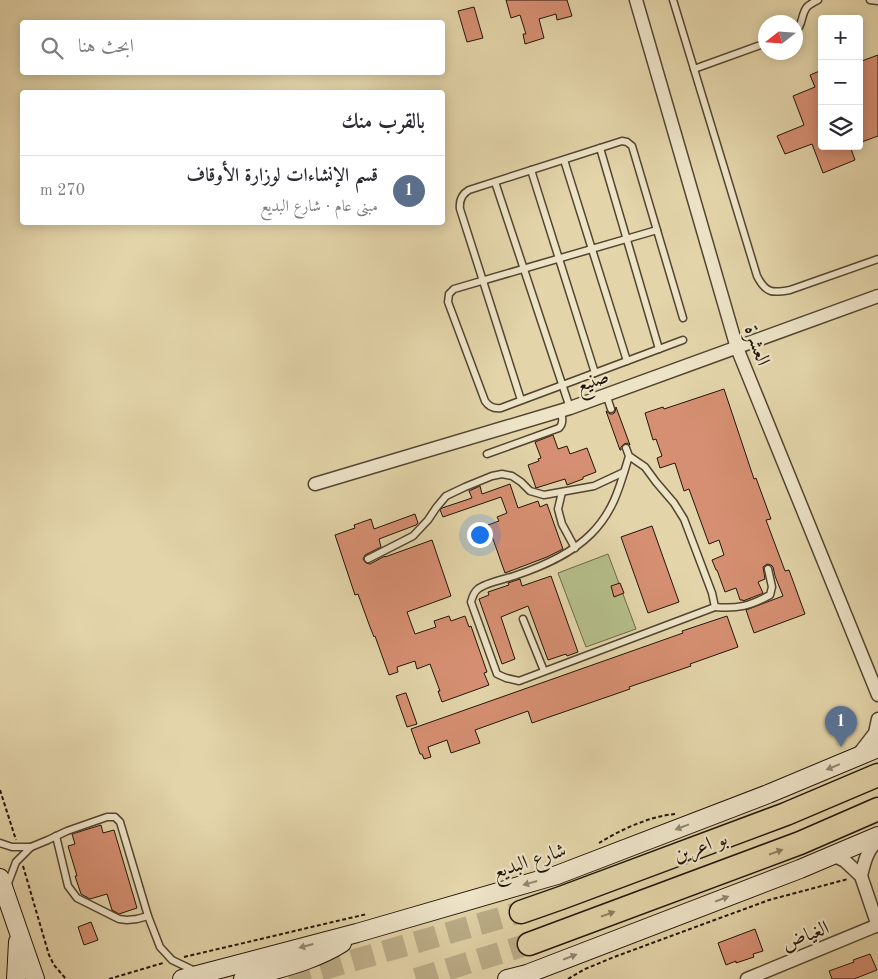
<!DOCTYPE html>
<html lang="ar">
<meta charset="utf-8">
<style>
:root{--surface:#fff;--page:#f2f2f3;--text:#2b2b33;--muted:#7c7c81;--line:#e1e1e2;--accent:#111827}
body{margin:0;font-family:"Old Standard TT",Amiri,serif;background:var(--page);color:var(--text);direction:rtl}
.controls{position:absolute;right:15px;top:15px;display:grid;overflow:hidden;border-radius:5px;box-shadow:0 2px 12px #0003}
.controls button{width:45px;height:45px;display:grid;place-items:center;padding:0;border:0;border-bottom:1px solid var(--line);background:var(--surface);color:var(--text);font:25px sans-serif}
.compass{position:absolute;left:758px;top:15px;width:45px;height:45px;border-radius:50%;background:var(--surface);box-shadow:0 2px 12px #0003;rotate:253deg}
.you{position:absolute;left:479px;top:534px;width:18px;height:18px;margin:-12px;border:4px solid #fff;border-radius:50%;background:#1a73e8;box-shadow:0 0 0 8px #1a73e833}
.badge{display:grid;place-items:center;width:32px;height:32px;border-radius:50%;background:var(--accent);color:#fff;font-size:16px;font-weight:700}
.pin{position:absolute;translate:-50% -41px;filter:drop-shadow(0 1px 2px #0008)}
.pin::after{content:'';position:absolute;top:26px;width:18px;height:15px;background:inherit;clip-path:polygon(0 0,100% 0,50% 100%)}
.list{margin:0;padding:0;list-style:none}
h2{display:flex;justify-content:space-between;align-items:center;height:65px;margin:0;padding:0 20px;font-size:21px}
h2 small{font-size:16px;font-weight:400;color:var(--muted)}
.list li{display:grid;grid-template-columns:32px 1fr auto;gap:15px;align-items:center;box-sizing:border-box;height:70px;padding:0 20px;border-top:1px solid var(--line)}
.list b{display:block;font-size:19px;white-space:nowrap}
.list p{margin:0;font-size:16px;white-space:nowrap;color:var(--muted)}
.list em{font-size:16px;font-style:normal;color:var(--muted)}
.icon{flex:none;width:28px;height:28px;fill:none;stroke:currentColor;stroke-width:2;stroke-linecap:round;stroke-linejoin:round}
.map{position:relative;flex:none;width:878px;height:979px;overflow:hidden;direction:ltr}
.search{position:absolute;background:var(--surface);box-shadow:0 2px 12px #0003;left:20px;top:20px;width:425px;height:55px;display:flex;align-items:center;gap:12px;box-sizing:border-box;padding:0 18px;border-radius:5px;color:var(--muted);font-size:19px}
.panel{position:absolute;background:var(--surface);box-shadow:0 2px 12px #0003;left:20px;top:90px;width:425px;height:135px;border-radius:5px;direction:rtl}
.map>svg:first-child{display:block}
.green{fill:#b4bd88;stroke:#6b6948}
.building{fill:#d68f72;stroke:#221507}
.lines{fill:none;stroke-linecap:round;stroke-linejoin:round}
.highway-tunnel{stroke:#bcae89;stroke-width:22;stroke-dasharray:22 11;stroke-linecap:butt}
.lane-casing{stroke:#524530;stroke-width:9}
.street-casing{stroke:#524530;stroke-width:15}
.secondary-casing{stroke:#221507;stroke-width:20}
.highway-casing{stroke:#221507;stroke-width:25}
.path{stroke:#221507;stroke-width:2;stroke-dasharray:4 2.5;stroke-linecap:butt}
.lane{stroke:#ede3c7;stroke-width:6}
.street{stroke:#ede3c7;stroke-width:12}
.secondary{stroke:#ede3c7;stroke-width:18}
.highway{stroke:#e3d4a9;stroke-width:22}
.oneway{fill:#928671}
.oneway2{fill:#8c7e60}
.labels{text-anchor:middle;stroke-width:4.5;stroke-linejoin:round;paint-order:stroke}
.street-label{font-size:20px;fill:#221507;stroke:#ede3c7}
</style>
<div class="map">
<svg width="878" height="979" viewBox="0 0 878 979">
<rect width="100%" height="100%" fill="#e3d4a9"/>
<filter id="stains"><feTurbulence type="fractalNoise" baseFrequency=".004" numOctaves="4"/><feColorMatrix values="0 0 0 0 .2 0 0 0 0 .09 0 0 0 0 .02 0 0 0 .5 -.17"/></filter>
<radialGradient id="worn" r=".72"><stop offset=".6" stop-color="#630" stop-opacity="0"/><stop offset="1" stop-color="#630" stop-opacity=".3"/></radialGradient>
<polygon class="green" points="608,554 636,629 586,647 558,573"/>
<g class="building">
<polygon points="506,0 567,0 572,16 557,20 556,14 539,19 544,38 525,44 523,34 526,34 520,15 511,18"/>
<polygon points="474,7 483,38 467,42 458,11"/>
<polygon points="878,55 878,136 859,143 859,62"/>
<polygon points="822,70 822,146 850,146 855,160 823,173 812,144 785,154 777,136 804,125 793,96 815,87 810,75"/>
<polygon points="724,389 754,479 756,478 771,519 766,520 785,571 789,570 805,614 754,633 746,610 783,596 775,576 773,567 771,565 767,564 763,567 765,579 758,582 763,593 761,594 743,601 743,600 740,600 736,588 725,592 717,570 716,570 712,560 724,555 719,540 709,544 689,489 684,491 675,463 660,468 657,458 662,456 656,439 653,440 645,413 663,407 664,409"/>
<polygon points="616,407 630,445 627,443 624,444 621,447 621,450 620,450 606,411 610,414 613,414 615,412"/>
<polygon points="553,435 558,449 567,446 570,454 587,448 596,472 583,477 583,479 567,485 565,479 536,488 528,465 539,461 538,459 541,458 535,442"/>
<polygon points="510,484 518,508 538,501 540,507 547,504 563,549 547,557 505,573 488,525 499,521 497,517 507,513 501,497 443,517 440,510 442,508 472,498 469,491 480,486 482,494"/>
<polygon points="415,514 418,523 416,525 379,539 381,547 365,555 363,559 366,563 370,564 385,556 385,557 432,540 451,596 407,612 415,634 436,627 434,621 449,616 451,621 465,616 469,627 471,626 487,672 484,673 489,685 442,702 438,691 440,691 430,664 417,669 415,661 397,667 398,672 389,675 375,636 374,637 370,627 358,594 355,595 335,535 355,528 354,525 371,519 374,529"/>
<polygon points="652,526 679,602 648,613 621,537"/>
<polygon points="551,576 578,652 567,656 566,654 548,660 528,606 501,617 515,659 502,664 479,599 489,595 488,592 509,585 508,583 520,579 522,586"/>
<polygon points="620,583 624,593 614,597 611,586"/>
<polygon points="727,616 738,647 690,664 691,666 629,687 630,689 532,723 528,711 475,730 480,743 451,753 447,740 428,747 431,757 424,759 422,754 420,754 411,729 683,633 682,631"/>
<polygon points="405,693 406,693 417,724 407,727 396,696"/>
<polygon points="101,825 103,833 114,830 137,908 119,914 112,910 107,894 90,899 81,894 75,876 77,876 68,846 75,844 72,834"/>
<polygon points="91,922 98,940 84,945 78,927"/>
<polygon points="755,929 763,951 753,954 754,957 736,963 736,961 726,965 718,943"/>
<polygon points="870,954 877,970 854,979 832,979 829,971 854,962 853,960"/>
</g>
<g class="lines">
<g class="highway-tunnel">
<polyline points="289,979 521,912"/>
<polyline points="416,979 529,944"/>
</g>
<g class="lane-casing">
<g id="lane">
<path d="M673,0l84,276c9,18 16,17 33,14l88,-31"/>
<polyline points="870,0 878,1"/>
<path d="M796,31c7,-6 5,-17 11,-24 3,-3 7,-5 11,-7"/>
<polyline points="694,69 766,43"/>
<polyline points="600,148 659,349"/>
<polyline points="564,160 627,361"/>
<polyline points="531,170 595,373"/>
<polyline points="495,182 570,408"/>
<path d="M657,230l-203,59 -5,5 -1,8 37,99c4,6 9,8 16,7l182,-68"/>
<polyline points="606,394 611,409"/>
<path d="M521,400l-61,-191c-1,-9 2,-15 9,-19l153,-49 5,1 5,4 51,172"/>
<path d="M626,448l3,8 16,11 11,15 18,21 10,16 28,74 3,14 -196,74 -13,-3 -9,-4 -26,-72c1,-4 3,-10 7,-13 7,-6 27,-10 36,-13 27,-9 56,-21 77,-42 23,-23 29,-48 38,-78"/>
<path d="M487,454l72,-26c5,-5 3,-11 2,-17"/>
<polyline points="562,492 558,509 562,524 575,548"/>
<polyline points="368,559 413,536 428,520 436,508 446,496 465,487 492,476 502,474 512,476 521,482 530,491 544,495 594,486 624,472"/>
<path d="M715,607c23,2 35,-1 55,-12l2,-8 -4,-18"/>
<polyline points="523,619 544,671"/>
<polyline points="56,836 68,886 77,898 119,919 127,920 137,919 148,916"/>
<polyline points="0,843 12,847 31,847"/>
<polyline points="7,886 16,862 31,847 48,840 67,831 107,817 115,817 120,822 148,916 160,947 172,960 197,972"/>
</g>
</g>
<g class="street-casing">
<g id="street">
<polyline points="636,0 737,348 878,695"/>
<polyline points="315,484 570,408 878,296"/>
<polyline points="858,755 875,733 878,719"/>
<polyline points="833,855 845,861 861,876 878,926"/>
<path d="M861,876c3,-13 6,-26 17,-36"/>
<polyline points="747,979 878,925"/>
</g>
</g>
<g class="secondary-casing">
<g id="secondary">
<polyline points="0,878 35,979"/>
<polyline points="16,979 18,942"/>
<polyline points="182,979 357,933 557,875 768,794 878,748"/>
<path d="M243,979c33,-10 69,-17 99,-36"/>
<polyline points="507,979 527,974 800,869 878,836"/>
</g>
</g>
<g class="highway-casing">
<g id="highway">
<polyline points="521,912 561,898 786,814 878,775"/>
<polyline points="529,944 800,843 878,809"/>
</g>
</g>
<g class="path">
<polyline points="0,790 16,840"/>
<path d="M599,843c21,-13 51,-27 76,-29"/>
<polyline points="23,866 49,955 54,965 66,979"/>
<polyline points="184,957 367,914"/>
<polyline points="109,979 163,963"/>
<polyline points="568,979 585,969 614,957 769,900 848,879"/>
</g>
<use href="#lane" class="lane"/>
<use href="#street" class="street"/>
<use href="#secondary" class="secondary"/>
<use href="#highway" class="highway"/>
</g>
<defs><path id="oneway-solid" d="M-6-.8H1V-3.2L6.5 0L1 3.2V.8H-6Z" transform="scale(1.25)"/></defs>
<g class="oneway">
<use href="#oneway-solid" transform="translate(833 767) rotate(158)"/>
<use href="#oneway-solid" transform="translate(682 827) rotate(159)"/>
<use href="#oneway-solid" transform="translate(530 883) rotate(164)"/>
<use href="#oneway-solid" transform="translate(722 899) rotate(-21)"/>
<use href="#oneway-solid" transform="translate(306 946) rotate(165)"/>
<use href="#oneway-solid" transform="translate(570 957) rotate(-21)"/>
</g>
<g class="oneway2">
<use href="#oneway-solid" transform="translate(776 852) rotate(-20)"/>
<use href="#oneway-solid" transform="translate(608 914) rotate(-20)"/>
</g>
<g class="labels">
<g class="street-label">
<text transform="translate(758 345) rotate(70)" y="7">العشرة</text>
<text transform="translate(592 380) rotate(-20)" y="7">صنيع</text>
<text transform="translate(700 846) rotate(-20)" y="7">بو اعرين</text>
<text transform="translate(529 860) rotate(-18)" y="7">شارع البديع</text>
<text transform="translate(805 935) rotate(-22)" y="7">الغياض</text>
</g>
</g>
<rect width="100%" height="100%" filter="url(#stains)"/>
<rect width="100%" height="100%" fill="url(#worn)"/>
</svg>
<div class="controls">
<button>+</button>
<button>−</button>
<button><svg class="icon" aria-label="layers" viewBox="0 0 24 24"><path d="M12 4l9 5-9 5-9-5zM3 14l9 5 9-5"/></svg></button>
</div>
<svg class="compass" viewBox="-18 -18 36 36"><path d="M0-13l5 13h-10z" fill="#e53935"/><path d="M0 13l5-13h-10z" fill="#7c7c81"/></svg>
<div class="you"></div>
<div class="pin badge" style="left:841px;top:747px;background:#5c6f8a">1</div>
<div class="search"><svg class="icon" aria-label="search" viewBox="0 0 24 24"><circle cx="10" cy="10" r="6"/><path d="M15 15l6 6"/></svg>ابحث هنا</div>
<section class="panel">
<h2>بالقرب منك<small></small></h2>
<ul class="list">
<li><span class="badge" style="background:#5c6f8a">1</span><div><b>قسم الإنشاءات لوزارة الأوقاف</b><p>مبنى عام · شارع البديع</p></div><em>270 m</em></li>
</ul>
</section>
</div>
